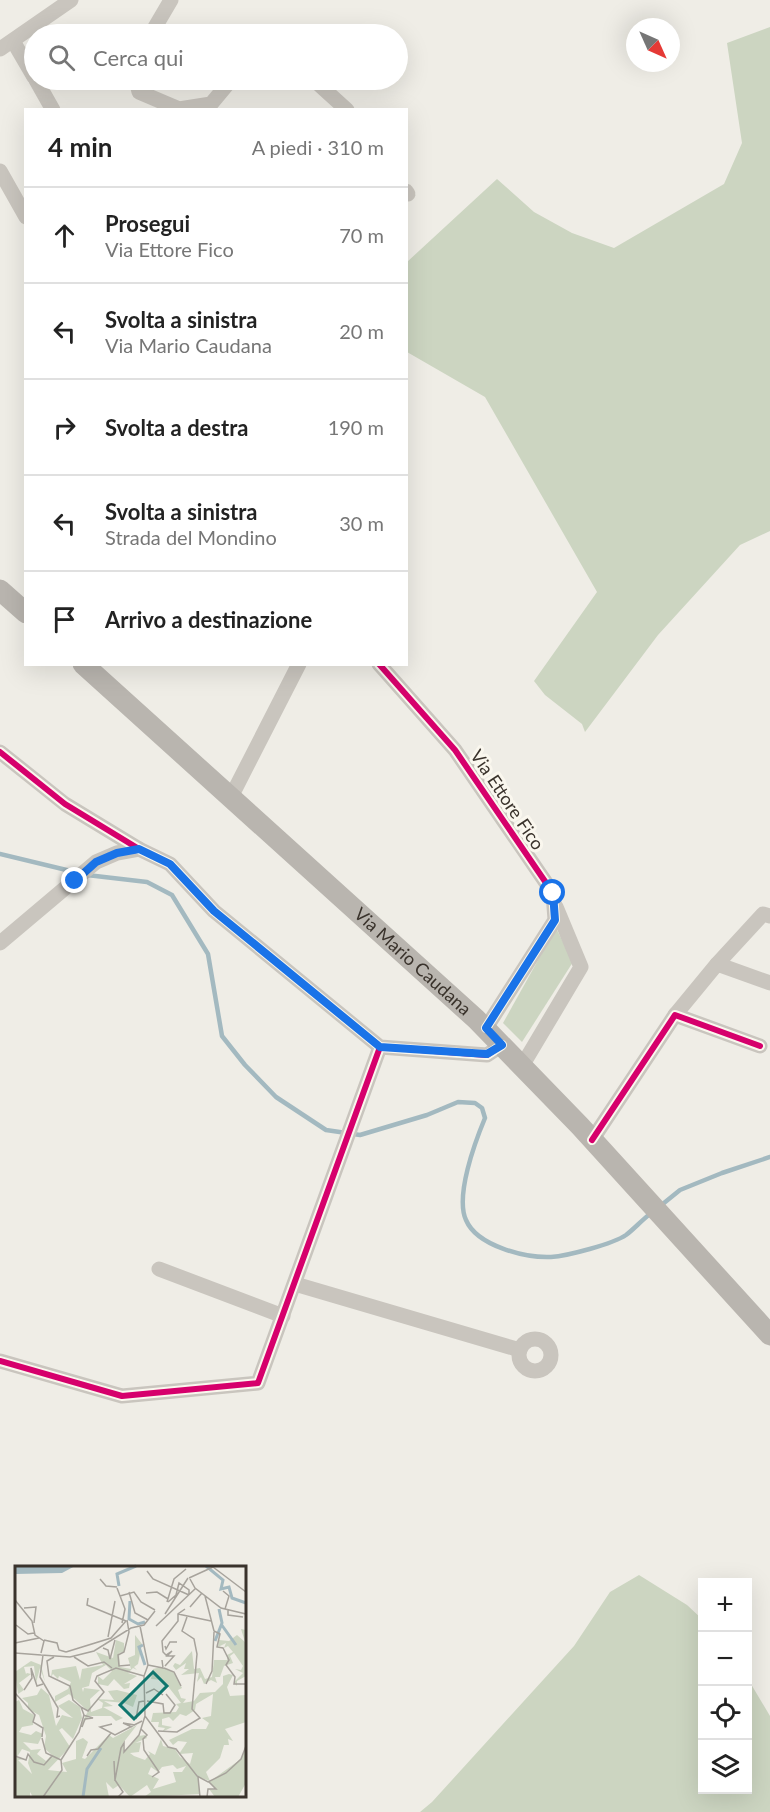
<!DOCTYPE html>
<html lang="it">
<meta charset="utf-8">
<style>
:root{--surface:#fff;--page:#f6f6f6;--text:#222;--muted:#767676;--line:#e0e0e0}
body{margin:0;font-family:Lato,sans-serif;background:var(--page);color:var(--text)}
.controls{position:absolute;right:18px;bottom:18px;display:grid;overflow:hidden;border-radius:0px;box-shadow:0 6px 24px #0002}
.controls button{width:54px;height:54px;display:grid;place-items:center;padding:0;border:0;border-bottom:2px solid var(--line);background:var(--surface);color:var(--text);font:30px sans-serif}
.compass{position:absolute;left:626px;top:18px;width:54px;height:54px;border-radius:50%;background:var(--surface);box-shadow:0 6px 24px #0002;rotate:135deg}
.stop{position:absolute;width:18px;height:18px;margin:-14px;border:4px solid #1a73e8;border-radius:50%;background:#fff}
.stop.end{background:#1a73e8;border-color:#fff;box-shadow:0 2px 6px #0008}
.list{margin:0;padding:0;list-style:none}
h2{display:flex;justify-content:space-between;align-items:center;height:78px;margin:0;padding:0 24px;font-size:26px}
h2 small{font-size:20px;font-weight:400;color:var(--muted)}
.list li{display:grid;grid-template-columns:39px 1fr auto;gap:18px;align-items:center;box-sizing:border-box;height:96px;padding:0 24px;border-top:2px solid var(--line)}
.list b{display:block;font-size:22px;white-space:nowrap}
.list p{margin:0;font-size:20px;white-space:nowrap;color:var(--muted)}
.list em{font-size:20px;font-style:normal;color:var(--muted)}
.icon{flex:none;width:33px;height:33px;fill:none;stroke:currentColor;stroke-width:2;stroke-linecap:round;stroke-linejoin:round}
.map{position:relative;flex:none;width:770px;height:1812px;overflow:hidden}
.search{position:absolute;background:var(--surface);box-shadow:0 6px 24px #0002;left:24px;top:24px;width:384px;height:66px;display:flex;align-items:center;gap:15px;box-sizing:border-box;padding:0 21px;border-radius:33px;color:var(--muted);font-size:22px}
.panel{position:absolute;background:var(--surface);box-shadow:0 6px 24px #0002;left:24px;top:108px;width:384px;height:558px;border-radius:0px}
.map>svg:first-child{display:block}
.green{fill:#ccd5c1}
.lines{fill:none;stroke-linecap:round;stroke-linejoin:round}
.stream{stroke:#a3b9c0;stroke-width:4.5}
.minor{stroke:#c9c5be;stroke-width:15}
.secondary{stroke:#b9b5af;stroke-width:21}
.cycleway-casing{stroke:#faf7ee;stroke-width:10}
.cycleway{stroke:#d6006c;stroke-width:6}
.route{stroke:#1a73e8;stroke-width:8}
.labels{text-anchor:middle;stroke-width:6;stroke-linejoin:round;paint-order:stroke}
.street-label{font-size:18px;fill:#3a332c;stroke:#faf7ee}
.inset-river{fill:none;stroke:#a3b9c0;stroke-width:3}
.inset-road{fill:none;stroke:#a7a39c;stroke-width:1.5}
.view{fill:#0f766e;fill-opacity:0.15;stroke:#0f766e;stroke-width:3}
.inset-edge{fill:none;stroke:#3a332c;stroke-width:3}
</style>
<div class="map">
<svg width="770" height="1812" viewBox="0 0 770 1812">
<rect width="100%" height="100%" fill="#efede6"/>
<g class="green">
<polygon points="770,27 770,531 740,545 658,635 585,732 582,724 545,695 534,681 597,592 485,397 407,352 407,262 497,179 534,212 572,233 614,248 724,184 742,143 727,43"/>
<polygon points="556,928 573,962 522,1042 503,1023"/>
<polygon points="639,1575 687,1605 702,1619 702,1790 748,1790 748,1679 770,1716 770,1812 420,1812 432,1802 574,1646 610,1592"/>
</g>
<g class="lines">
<g class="stream">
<polyline points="0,854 79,873"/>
<path d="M87,875l60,7 25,13 36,59 14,82 23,29 31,32 50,33 34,5 67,-20 31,-13 17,1 7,5 3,10c-10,24 -30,78 -19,102 11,26 59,38 85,37 16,-1 62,-13 75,-22 8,-6 16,-15 24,-21"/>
<polyline points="659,1207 680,1190 722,1173 770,1157"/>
</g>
<g class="minor">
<polyline points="151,34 171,0"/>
<polyline points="13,41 34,77"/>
<polyline points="0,49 71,0"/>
<polyline points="36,80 53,110"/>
<polyline points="136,80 139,92 179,109 211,104 231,80"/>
<polyline points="314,80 347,110"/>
<polyline points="0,171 26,217"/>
<polyline points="406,191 408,194"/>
<polyline points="379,664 455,750 553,893 555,920 486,1028"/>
<polyline points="0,752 65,804 139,849 170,864 214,911 380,1047 487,1055 502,1045"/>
<polyline points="231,797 299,664"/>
<polyline points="0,943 96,862 117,853 139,849"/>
<polyline points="717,964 763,914 770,916"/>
<polyline points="675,1015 717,964 770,983"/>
<polyline points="522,1066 581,967 556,907"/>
<polyline points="592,1140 675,1015 760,1046"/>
<polyline points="159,1269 283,1316"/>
<polyline points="295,1284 520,1350"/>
<circle cx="535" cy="1355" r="16"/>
<polyline points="0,1361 122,1396 258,1383 380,1047"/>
</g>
<g class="secondary">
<polyline points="0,590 26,613"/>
<path id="s1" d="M83,664l393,355 104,107 190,209"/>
</g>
<g class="cycleway-casing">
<g id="cycleway">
<polyline points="379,664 455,750 553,893 555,920 486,1028"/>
<polyline points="0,752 65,804 139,849 170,864 214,911 380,1047 487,1055 502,1045"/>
<polyline points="592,1140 675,1015 760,1046"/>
<polyline points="0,1361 122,1396 258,1383 380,1047"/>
</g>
</g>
<use href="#cycleway" class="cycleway"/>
</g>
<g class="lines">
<polyline class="route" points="75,881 96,862 117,853 139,849 170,864 214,911 380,1047 487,1054 502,1045 486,1028 555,920 553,893"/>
</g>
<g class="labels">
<g class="street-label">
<text transform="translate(507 800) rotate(56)" y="6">Via Ettore Fico</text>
<text dy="6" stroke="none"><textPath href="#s1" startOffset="444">Via Mario Caudana</textPath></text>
</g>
</g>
<g transform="translate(15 1566)">
<rect width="231" height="231" fill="#efede6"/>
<path d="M226,63l5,1v46l-9,5v5l-3,-4 9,-9 -8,-4 6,1 2,-4 -9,-13 -4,3 3,7 -9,3 -4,11h-5l2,6 -6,-3 -7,4 -3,-7 -4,5 2,-9 -18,2 8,-6h-5l2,-6 -10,7 -3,-4 2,-3 5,2 12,-14 2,18 6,-1 5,11 7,-2 2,-17h13v-5l6,-3 -5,-6 -4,2 2,-5 -8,4 1,-7 10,1 8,-6 8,7zM120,69l7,9 -4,20 -4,3 3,3 -4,-2 -5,5 9,3 -13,8 6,-1 -1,5 -5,1 -10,-10 -6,7 -10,-2v-8l5,4 9,-9 -6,-6 -14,8 -3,13 -7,2 1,4 1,-4 16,2 -10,9 1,13 11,-4 1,-5 -6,-4 17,1 -6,-9 9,-1 20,5 -4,12 -9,-4 -20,-2 9,5 -10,1 20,11 -7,3 -5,-5h-22l-9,11 8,-16 -19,-17 -14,8v-6l13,-7 3,-7 -12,-6 -1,3 -5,-5 -2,3 1,-7 24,-4 4,14 2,-11 21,-4 -7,-13 17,6 3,-18 8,3v9l-5,1 1,14 11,2 -3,-11 7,-3zM16,95l10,4 4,17 -5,-14 -4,15 -2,-17 -10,1 2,7 1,-1 4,1 -12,9 5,7 -6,4 -3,-22zM146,101l14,6 7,15 -4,2 3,8 5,1 -3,4 11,-2 6,-8 15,-1 8,-8v-8l6,-2 4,1 -6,12 3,9 16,-1v27l-21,7 8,12 -5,-2 1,6h-5l-4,13 -14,14 4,9 -12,-4 2,17 -56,3 7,-5 -4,-7 -17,12 -11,-12 -6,4 -7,-7 3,15h-76l-3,-5v5h-15v-95l4,-2 4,9 11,6 -1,10 -11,2 -3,5 12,3 5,-4 7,3 -5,10 -15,-2 8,8 10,-1 -4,5 9,7 6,-6 -8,-7 2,-12 -7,-21 -11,-6v-6l-6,-5 15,-3 4,-7 8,7 7,31 6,-11 11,3 -15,-12 11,-6 11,7 2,11 -9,21 -11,-11 -3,2 11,17 -22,23 19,2 -5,-9 14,-4v-18l7,-3 5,4 -6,16 3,1 24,-24 4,3 24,-13 -14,18v9l16,-16 6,-1 2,3 -12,5 6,-1 -2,10 -9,1 4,3 11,4 5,-6 -2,-3 7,4 6,-16 2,7 12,3 5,8 10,7 3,-11 -14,1 8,-12 -9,-1 -5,4 -4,-5 23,-11h14l3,-6 -7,-5 9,-2 2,-22 -17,10 -1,6 -9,6 -6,-2 -7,7 -4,-4 -7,2v6l10,2 -10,5 3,-4 -7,-1 1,-5h-8l2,-9 23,-1 3,-5 -3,-3 5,-1 -18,-23 -12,-1 2,-10zM7,183l8,3 -2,11 4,11 -14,-14 6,-1 -7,-2zM158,199l4,4 9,-3 -4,6h-9l3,10 -23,7 6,-10 -11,-5 3,-7 7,5 4,-5zM231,180v37l-8,14h-23l-6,-8 7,1 -7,-8 32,-23z" fill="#ccd5c1" fill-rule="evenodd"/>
<path d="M0,0h60l-13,7 -47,1z" fill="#a3b9c0"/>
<path class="inset-river" d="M191,0l17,14 -2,9 8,-2 3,11 14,5M104,20l-2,-12 19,-8M115,35l-1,18 9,5 7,-2M206,58l15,21M200,75l7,-18 -3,-14M128,79l-4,2 6,18M68,231l4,-28 14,-21"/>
<path class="inset-road" d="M198,1l33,25M132,5l6,8 36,16M174,12l24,-11M85,13l6,7 11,1M175,13l5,9 26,20 25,6M102,22l8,21 -3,14M208,25l6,5 -4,13M114,26l6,21 13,7M131,27l11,-1 11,7M105,30l14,-4 7,10 14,8M190,30l9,35 6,3 -3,13 6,1 6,12 -3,5 9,12 -1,7h12M73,32l-1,7 39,16M0,34l17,21 3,14 9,6 -3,12M152,36l7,-23 12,-10M153,36l8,-7 3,-12 10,7v5M175,41l12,-14M9,42l12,-1 -2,16M213,44v5l15,2M150,48l23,-36M163,48l33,7M112,54l2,12 -5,20 -6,3 1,11 11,-1M1,59l12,9 6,-1M125,60l8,39 -4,11 1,40 23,31 8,2 21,27 11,6 18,-9 15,-14 5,-13M141,60l40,-38M93,71l7,-36M29,74l13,3 2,7 7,2M0,77l24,-5M150,80l1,3 4,-7h7M88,82l5,2 2,9 5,-19M51,86l45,-14 15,-17M0,87l26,2M26,89l29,2 24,-6 37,-23 13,-3 11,-14M28,89l-3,22 18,31 -1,9 3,-1M39,91l-7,4 2,15 21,10 3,14 8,7M59,91l14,9 16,-4 8,6M133,99l15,3 -1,-8M150,100l9,-10h-7l5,-5 -6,4 -3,-3 -1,-11 16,-20v-7l7,-5M149,102l10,4 7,14M191,118l6,-13 2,-39M9,124l8,-12 -1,-10 6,18 6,-2M0,127l20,22 -2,7 10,6 -1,9M131,127l8,-4 9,6M132,135l16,3 1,9h6l5,-8 -9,-11M121,153l3,-17 5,-1M97,158l-12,3 15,8 27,-14M67,161l3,-8 8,-1 -10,-3M117,161l-9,-4 12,2M126,163l6,6 -4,4 1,11 15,22 -7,5M143,165l19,1 23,-14 -8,-9 5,-55 -3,-15 -12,-8 5,-14M27,172l4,15 15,7M0,190l11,4 2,-6 6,8 10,3 8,-9M72,190l4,-6 7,-1 13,-16M46,194l18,-28 5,-17 -3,-8 7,4 16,-19 -9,-11 2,-5 19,-8 28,8M99,195l1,20M183,211l2,20M28,231l19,-27 -1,-10M103,231l5,-5 -8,-12 6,-32 3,-5v9l15,-17 6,-19M192,231l1,-8h8l-7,-7"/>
<path class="view" d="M138,106l14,14 -33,33 -14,-14z"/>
<rect width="231" height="231" class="inset-edge"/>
</g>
</svg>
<div class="controls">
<button>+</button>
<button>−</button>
<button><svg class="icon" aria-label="locate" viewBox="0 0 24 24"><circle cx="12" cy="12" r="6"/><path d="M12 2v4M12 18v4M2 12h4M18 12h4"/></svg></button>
<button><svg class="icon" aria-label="layers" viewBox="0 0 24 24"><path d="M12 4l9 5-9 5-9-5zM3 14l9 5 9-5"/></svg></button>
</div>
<svg class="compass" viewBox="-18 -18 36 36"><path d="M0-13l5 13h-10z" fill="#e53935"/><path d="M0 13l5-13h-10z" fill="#767676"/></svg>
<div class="stop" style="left:553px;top:893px"></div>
<div class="stop end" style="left:75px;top:881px"></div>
<div class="search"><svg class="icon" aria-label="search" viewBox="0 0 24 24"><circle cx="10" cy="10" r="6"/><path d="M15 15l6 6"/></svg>Cerca qui</div>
<section class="panel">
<h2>4 min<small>A piedi · 310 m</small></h2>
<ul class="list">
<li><svg class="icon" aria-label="ahead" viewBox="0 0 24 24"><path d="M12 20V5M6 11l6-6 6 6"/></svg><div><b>Prosegui</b><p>Via Ettore Fico</p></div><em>70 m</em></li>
<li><svg class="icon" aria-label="left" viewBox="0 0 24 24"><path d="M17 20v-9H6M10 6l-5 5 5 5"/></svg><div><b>Svolta a sinistra</b><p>Via Mario Caudana</p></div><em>20 m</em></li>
<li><svg class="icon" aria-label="right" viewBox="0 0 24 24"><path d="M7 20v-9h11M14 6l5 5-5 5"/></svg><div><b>Svolta a destra</b></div><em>190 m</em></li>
<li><svg class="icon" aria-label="left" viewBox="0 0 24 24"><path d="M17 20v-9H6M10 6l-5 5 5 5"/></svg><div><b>Svolta a sinistra</b><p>Strada del Mondino</p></div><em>30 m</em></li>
<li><svg class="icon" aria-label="arrive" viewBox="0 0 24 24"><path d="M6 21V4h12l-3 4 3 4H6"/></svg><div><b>Arrivo a destinazione</b></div></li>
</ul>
</section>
</div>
